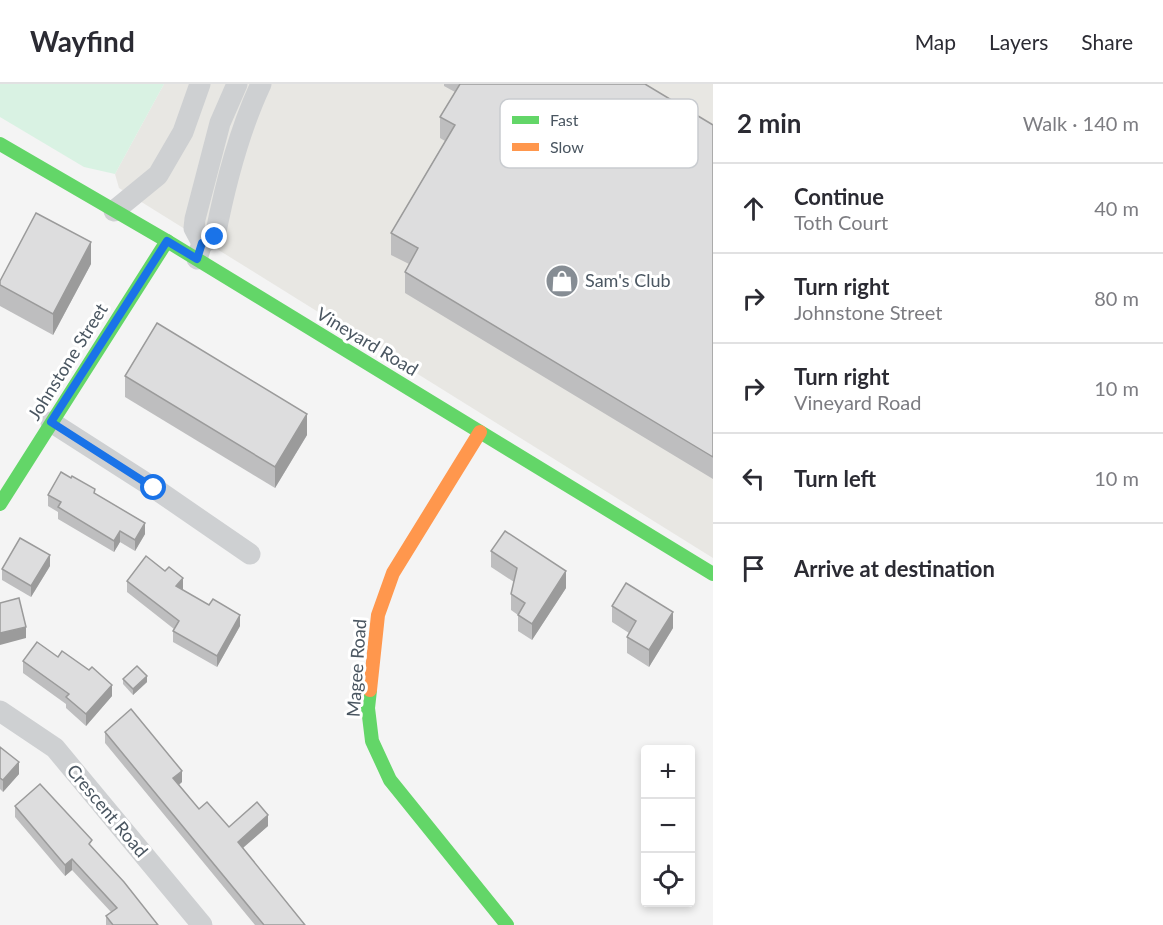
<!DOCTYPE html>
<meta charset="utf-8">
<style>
:root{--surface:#fff;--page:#f2f2f3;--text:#2b2b33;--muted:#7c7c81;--line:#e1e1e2}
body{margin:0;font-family:Lato,sans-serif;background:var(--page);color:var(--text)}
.controls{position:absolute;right:18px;bottom:18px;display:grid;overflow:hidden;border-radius:6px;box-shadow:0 3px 9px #0003}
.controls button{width:54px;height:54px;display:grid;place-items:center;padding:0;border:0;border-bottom:2px solid var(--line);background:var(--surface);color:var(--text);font:30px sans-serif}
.stop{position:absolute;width:18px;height:18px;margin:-14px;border:4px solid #1a73e8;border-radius:50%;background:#fff}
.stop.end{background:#1a73e8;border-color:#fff;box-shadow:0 2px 6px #0008}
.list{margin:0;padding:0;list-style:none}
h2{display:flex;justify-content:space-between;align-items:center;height:78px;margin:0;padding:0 24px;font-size:26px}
h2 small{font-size:20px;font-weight:400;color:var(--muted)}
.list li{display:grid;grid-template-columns:39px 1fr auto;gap:18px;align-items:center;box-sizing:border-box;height:90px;padding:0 24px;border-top:2px solid var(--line)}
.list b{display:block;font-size:22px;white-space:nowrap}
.list p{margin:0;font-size:20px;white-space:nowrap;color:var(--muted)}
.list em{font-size:20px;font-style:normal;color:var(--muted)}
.icon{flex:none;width:33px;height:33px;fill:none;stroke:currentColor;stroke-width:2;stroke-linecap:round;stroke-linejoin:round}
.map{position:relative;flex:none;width:713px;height:841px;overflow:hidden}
header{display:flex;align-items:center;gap:36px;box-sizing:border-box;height:84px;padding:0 30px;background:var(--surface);border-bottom:2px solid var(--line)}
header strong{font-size:28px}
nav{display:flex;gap:33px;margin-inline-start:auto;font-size:21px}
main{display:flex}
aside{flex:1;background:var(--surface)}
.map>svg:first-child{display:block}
.commercial{fill:#e8e7e3}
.green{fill:#d9f2e3}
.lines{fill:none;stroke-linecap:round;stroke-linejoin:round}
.street{stroke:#ced0d2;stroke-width:21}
.fast{stroke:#63d668;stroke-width:14}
.slow{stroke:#ff974d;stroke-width:14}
.wall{fill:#bebebf}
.shaded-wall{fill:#9b9b9b}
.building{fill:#ddddde;stroke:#9b9b9b;stroke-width:1.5}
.route{stroke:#1a73e8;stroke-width:8}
.labels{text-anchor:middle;stroke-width:6;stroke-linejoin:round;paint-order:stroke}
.poi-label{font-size:18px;fill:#4a5661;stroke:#fff;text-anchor:start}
.street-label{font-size:18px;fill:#4a5661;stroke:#fff}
.key{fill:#fff;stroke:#c9ccd0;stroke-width:1.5}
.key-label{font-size:16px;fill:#4a5661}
</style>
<header>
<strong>Wayfind</strong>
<nav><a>Map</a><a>Layers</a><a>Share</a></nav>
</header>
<main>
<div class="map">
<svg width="713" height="841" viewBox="0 0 713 841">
<rect width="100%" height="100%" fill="#f4f4f4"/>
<polygon class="commercial" points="164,0 713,0 713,474 119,104 115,90"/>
<polygon class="green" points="0,0 164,0 115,90 84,83 0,33"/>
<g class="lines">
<g class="street">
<polyline points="114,127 158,91 183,48 200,0"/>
<path d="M202,159l13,-6c10,-52 23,-104 46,-153"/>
<polyline points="197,175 202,159 194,144 195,135 220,39 237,0"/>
<polyline points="51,338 154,404 250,470"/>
<polyline points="0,627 55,664 202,841"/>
</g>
<g class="fast">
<polyline points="0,60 167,157 713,490"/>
<polyline points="0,420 167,157"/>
<polyline points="370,606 368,624 372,657 390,696 507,841"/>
</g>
<polyline class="slow" points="370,606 378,531 393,489 480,348"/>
</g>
<g class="wall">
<polygon points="444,0 645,0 713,41 713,395 405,209 405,188 409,180 391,171 391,149 445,57 440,54 440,33 455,8 444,2"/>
<polygon points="91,180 53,251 0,222 0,197"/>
<polygon points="125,292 307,351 275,404 125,313"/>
<polygon points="95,410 145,450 135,467 120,458 114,468 58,435 58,428 48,422 48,411"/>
<polygon points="491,467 566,504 532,556 518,547 518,531 511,526 511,510 514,498 491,483"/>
<polygon points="50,482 31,513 2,496 2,485"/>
<polygon points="127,497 183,505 182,506 240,542 217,583 173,558 173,547 174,545 127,508"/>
<polygon points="612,522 673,544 649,583 627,569 627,553 629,549 612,538"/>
<polygon points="23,577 112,612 86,642 66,624 66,620 23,589"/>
<polygon points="123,595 147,598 133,611 123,600"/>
<polygon points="105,648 182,698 179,701 199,725 229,743 268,742 243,764 305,841 255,841 105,659"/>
<polygon points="0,663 19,690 3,708 0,705"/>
<polygon points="15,722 92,764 158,841 106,841 106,832 111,828 72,786 65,792 15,733"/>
</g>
<g class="shaded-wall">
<polygon points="91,158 91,180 53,251 53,230"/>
<polygon points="307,330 307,351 275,404 275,383"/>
<polygon points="145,439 145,450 135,467 135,456"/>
<polygon points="120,447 120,458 114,468 114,457"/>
<polygon points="50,471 50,482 31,513 31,502"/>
<polygon points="566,487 566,504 532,556 532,540"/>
<polygon points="183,494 183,505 176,514 176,502"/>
<polygon points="673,528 673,544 649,583 649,566"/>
<polygon points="240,531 240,542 217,583 217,572"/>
<polygon points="26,543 26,554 0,561 0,549"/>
<polygon points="147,592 147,598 133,611 133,605"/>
<polygon points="112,601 112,612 86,642 86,630"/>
<polygon points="19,678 19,690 3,708 3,696"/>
<polygon points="182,687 182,698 173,705 173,694"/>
<polygon points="268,731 268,742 238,768 238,758"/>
<polygon points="72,775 72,786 65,792 65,781"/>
</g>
<g class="building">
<polygon points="460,0 645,0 713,41 713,373 405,188 418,164 391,149 455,41 440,33"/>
<polygon points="36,129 91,158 53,230 0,201 0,197"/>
<polygon points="157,239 307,330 275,383 125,292"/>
<polygon points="61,388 71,394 72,392 95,405 94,409 145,439 135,456 120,447 114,457 58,423 61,418 48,411"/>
<polygon points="505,447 566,487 532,540 518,531 525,519 511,510 517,484 491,467"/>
<polygon points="20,454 50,471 31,502 2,485"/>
<polygon points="146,472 165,487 169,483 183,494 176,502 209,521 213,515 240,531 217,572 173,547 179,537 127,497"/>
<polygon points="626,499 673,528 649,566 627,553 636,537 612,522"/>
<polygon points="19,514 26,543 0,549 0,519"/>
<polygon points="37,558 58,573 62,567 89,586 92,583 112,601 86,630 66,613 69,610 23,577"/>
<polygon points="137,582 147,592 133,605 123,595"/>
<polygon points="131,625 182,687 173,694 199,725 207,718 229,743 257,718 268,731 238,758 305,841 264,841 105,648"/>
<polygon points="0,663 19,678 3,696 0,694"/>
<polygon points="40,700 92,756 89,760 124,798 158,841 113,841 106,832 117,824 72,775 65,781 15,722"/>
</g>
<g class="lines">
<polyline class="route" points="154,404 51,338 167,157 197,175 202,159 215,153"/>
</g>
<defs>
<g id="shop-disc" transform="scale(1.725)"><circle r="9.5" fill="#868d94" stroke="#fff"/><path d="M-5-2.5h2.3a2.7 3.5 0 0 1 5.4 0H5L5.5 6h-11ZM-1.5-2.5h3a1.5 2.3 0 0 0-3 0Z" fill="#fff"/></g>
</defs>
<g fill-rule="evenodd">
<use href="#shop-disc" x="562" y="197"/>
</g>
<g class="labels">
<g class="poi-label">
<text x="585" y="203">Sam's Club</text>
</g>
<g class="street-label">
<text transform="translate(367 258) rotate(31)" y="6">Vineyard Road</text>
<text transform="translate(68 278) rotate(-58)" y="6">Johnstone Street</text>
<text transform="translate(357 584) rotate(-86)" y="6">Magee Road</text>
<text transform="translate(107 727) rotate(50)" y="6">Crescent Road</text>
</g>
</g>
<rect x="500" y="15" width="198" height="69" rx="9" class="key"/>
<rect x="512" y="32" width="27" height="8" fill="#63d668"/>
<rect x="512" y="59" width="27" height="8" fill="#ff974d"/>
<g class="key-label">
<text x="550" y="42">Fast</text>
<text x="550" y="69">Slow</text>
</g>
</svg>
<div class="controls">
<button>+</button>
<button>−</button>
<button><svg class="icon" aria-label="locate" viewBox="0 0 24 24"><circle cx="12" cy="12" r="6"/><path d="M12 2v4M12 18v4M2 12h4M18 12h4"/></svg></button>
</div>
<div class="stop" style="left:154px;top:404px"></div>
<div class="stop end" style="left:215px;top:153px"></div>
</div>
<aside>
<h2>2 min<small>Walk · 140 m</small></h2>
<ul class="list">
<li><svg class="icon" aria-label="ahead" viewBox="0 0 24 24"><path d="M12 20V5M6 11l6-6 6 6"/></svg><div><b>Continue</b><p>Toth Court</p></div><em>40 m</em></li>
<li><svg class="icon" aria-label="right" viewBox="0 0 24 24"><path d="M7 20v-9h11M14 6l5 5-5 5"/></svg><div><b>Turn right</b><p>Johnstone Street</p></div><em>80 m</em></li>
<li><svg class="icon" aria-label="right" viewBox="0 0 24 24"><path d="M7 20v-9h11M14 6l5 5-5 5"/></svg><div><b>Turn right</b><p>Vineyard Road</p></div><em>10 m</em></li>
<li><svg class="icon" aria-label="left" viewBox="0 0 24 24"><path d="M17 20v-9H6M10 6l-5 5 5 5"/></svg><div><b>Turn left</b></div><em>10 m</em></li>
<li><svg class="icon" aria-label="arrive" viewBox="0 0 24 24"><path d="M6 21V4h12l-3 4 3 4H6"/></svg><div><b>Arrive at destination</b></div></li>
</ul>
</aside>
</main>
